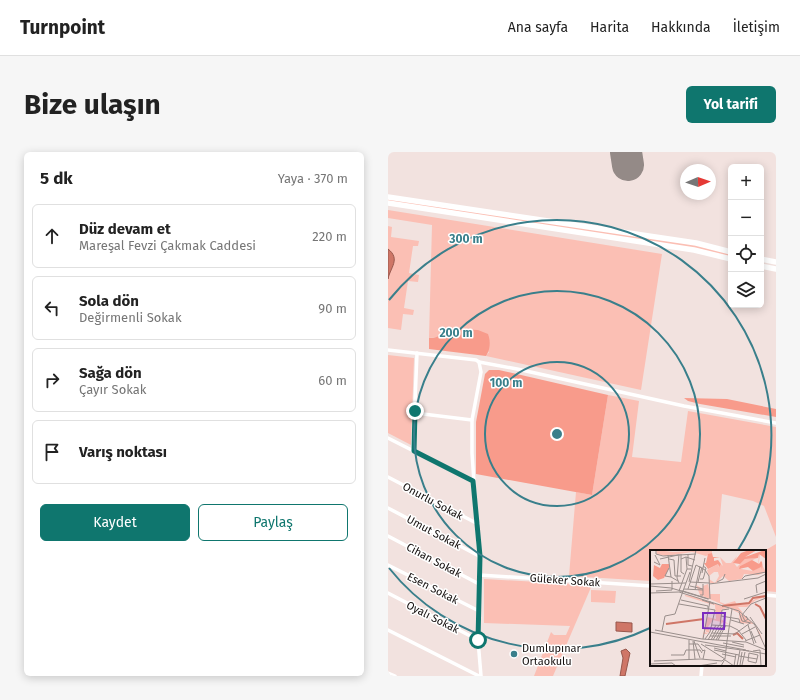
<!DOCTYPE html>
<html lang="tr">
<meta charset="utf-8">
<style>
:root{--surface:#fff;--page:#f6f6f6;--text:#222;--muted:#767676;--line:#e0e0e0;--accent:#0f766e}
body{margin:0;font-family:"Fira Sans",sans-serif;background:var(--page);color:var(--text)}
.controls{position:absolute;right:12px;top:12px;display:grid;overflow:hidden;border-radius:6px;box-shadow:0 2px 10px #0003}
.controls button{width:36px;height:36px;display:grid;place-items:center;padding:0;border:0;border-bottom:1px solid var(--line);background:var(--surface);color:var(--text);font:20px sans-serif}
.compass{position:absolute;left:292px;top:12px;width:36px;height:36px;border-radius:50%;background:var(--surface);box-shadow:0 2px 10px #0003;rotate:88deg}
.stop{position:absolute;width:12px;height:12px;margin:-9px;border:3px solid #0f766e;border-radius:50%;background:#fff}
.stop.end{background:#0f766e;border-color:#fff;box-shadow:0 1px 4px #0008}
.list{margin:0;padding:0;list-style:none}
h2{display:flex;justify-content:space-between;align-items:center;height:52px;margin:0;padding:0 16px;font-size:17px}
h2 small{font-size:13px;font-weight:400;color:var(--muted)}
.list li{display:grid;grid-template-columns:26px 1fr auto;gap:12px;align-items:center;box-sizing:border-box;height:64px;margin:0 8px 8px;padding:0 8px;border:1px solid var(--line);border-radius:6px}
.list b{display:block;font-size:15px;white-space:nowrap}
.list p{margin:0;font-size:13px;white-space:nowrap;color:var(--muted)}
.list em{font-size:13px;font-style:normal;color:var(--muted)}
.actions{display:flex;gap:8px;padding:12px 16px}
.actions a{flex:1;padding:9px 0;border:1px solid var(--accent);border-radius:6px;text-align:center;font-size:14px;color:var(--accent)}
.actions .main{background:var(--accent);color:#fff}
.icon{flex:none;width:22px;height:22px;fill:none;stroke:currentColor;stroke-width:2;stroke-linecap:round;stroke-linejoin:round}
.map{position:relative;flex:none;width:388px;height:524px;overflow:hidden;border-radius:6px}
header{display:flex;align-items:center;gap:24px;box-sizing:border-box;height:56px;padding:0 20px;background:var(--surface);border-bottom:1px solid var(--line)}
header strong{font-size:19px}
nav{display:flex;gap:22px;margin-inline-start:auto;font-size:14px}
.intro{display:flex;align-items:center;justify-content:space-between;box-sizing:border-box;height:96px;padding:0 24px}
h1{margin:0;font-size:28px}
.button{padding:10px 18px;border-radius:6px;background:var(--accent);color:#fff;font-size:14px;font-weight:700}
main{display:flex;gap:24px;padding:0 24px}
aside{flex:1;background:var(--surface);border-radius:6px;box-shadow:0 2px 10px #0003}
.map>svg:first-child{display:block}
.green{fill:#fbbfb4}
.forest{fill:#f89b8b}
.water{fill:#cf7667;stroke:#97574c}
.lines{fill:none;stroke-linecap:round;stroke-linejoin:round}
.runway{stroke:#948a87;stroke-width:32}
.minor{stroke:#fff;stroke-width:3.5}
.secondary{stroke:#fff;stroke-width:5.5}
.route{stroke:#0f766e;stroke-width:5}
.ring{fill:none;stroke:#397f8b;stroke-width:2}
.poi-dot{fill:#397f8b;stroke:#fff;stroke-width:1.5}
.labels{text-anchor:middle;stroke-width:3;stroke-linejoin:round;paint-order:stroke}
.street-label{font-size:11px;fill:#140f0e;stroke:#fff}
.poi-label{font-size:11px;fill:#140f0e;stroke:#fff;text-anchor:start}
.inset-river{fill:none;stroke:#cf7667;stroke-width:2}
.inset-road{fill:none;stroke:#998e8b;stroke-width:1}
.view{fill:#7b2cbf;fill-opacity:0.15;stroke:#7b2cbf;stroke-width:2}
.inset-edge{fill:none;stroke:#140f0e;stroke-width:2}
.centre{fill:#397f8b;stroke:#fff;stroke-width:2}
.ring-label{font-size:12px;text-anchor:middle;font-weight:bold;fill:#397f8b;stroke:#fff;stroke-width:3;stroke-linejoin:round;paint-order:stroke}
</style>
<header>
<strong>Turnpoint</strong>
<nav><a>Ana sayfa</a><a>Harita</a><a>Hakkında</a><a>İletişim</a></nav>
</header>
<div class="intro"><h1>Bize ulaşın</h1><a class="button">Yol tarifi</a></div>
<main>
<aside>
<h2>5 dk<small>Yaya · 370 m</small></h2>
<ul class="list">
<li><svg class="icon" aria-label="ahead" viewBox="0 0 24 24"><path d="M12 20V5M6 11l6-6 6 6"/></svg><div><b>Düz devam et</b><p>Mareşal Fevzi Çakmak Caddesi</p></div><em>220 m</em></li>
<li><svg class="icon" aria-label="left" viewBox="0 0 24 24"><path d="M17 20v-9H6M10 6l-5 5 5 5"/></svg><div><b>Sola dön</b><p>Değirmenli Sokak</p></div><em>90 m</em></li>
<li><svg class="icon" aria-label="right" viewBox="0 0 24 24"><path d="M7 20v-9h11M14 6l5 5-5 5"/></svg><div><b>Sağa dön</b><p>Çayır Sokak</p></div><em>60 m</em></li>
<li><svg class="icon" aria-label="arrive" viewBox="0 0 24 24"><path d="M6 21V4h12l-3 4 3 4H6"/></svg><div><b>Varış noktası</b></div></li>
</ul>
<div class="actions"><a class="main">Kaydet</a><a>Paylaş</a></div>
</aside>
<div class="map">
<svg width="388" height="524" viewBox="0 0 388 524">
<rect width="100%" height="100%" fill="#f2e2df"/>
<g class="green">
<polygon points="0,46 307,92 343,101 343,106 0,49"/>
<polygon points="0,58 274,102 253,238 98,204 101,200 58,179 50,185 41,186 44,73 0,66"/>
<polygon points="0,74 4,75 3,85 31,89 30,94 25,94 21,121 31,123 30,130 20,129 16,156 26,158 25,163 15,162 13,178 0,176"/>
<polygon points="0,203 26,206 23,293 0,281"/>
<polygon points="220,243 251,249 244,305 293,310 300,259 388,275 388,385 376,354 365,349 334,342 329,399 263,399 263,429 181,424 188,340 204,343"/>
<polygon points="388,392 388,440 377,439 376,399"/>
<polygon points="96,427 204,433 165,524 146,524 163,480 166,483 178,483 182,474 96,471"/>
<polygon points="203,438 228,439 227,451 203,450"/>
</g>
<g class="forest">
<path d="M67,177l23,1 10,4c3,8 2,16 -2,22l-57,-7v-11c9,1 16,-7 26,-9z"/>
<polygon points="101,218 111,218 220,243 204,343 88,322 88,270 97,222"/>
<polygon points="296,246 339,247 388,257 388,265 312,252 300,249"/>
</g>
<g class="water">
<path d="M0,97c13,10 2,19 0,30z"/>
<polygon points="228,470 244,471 244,480 228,479"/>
<polygon points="238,497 242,501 237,524 232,524 235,506 233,499"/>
</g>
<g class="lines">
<polyline class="runway" points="238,0 240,13"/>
<g class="minor">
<polyline points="0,198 88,208 91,210 129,217 296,254 388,271"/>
<polyline points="91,210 93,220 84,268 84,301 91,404 90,488 93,524"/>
<polyline points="27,261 84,268"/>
<polyline points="0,286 85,329"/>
<polyline points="25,299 29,201"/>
<polyline points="0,325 90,372"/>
<polyline points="0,356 91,404"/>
<polyline points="0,384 91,432"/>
<polyline points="0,413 91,459"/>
<polyline points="91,423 263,434"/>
<polyline points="0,441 90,488"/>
<polyline points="377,443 388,444"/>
<polyline points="0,478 91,524"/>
<polyline points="0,521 7,524"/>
<polyline points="313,524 314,513"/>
</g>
<g class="secondary">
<polyline points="0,45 308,91 343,100"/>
<polyline points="0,51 306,98 343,107"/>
<polyline points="373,107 388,110"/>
<polyline points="373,114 388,117"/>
</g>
</g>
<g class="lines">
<polyline class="route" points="27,259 26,299 85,329 92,404 90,488"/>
</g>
<g class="ring">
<circle cx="169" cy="282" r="72"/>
<circle cx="169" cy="282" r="143"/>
<path d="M262 476A215 215 0 0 1 1 416M1 148A215 215 0 0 1 350 398"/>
</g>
<circle class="poi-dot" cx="126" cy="502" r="4"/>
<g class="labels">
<g class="street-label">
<text transform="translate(45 349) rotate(28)" y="4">Onurlu Sokak</text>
<text transform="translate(46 380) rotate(28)" y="4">Umut Sokak</text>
<text transform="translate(46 408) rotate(28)" y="4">Cihan Sokak</text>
<text transform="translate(177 428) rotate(4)" y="4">Güleker Sokak</text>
<text transform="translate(45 436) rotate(27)" y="4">Esen Sokak</text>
<text transform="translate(45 465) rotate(27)" y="4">Oyalı Sokak</text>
</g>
<g class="poi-label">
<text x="134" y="500">Dumlupınar<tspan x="134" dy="13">Ortaokulu</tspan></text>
</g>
</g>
<g transform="translate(262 398)">
<rect width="116" height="116" fill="#f2e2df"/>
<path d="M6,0l17,2 39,-2v3l-6,3 -14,-4 -26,4 -9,-2zM109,2l1,2 -2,14 4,-3 4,7 -8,3 -14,-1 -2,5 -13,2 -6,-5 -7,7h-7v-4l6,4 4,-7 -1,-4h-4l-5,4 -2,-6 11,-6v3l3,-3 2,2 -3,-9 6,6h5l6,-7 -3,7 3,4 8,-8 12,-1 -17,8 1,3 12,2 5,-3zM58,34l2,10h10v8l5,2 10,-3 2,4 9,-1 15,-8 5,1 -10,3 -9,7h-9l5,6 -43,-18 -4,-10 7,4v-3zM35,46v-1l7,1 43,14 7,3v5l3,3 -3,-3 1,-4 11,10 6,9 3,9 -9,-18 -14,-1 -1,-10 -10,-5 -7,1 -1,10 9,6 -7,-3 -3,3 1,-3 -8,-2 -5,7 2,6 -4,-1v-3l-1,3 3,2h-4l-2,5 8,-35zM60,54l5,1 1,14 -9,-2z" fill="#fbbfb4" fill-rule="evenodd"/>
<path d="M99,0h8l-12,7 20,-7 1,9 -7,-5 -1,4 -13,1 -5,5 -7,-1 8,-10zM62,3l1,4h7l-6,1v3l4,-1 3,4 -2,3 -1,-3 -10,5 -4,-6h2l2,-9zM102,10l7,4 2,-3 1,1 1,7 -1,-4 -1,5v-3l-8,4 -5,-4 -9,2 1,-3zM12,14h7v4l-5,10 -6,2 -5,-4 1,-11 6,3z" fill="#f89b8b"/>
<path class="inset-river" d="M105,54l5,3 6,12M72,56l27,-3 4,-5 13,-2M16,74l38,-5M83,85l4,-2 6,6"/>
<path class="inset-road" d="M6,0v4l7,2 33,-2M29,4l-2,24 2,5M31,4v18l3,2M38,4v11l4,1M18,5l3,22M36,7l1,12M10,9l18,-4M19,9l5,1 1,16h6M31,9l5,-2 9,3M4,12l6,3 -5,-10M46,15l9,5 4,6M19,18l-4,8 6,1 7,4M40,22l-7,19h-4l8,-22h4M52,23l3,-15M59,26l1,23M50,29h3l1,-3 2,-8 -3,-2M92,29l3,-3 21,-4M39,32l7,-32M40,32l19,1M48,32l4,-15M67,32l6,-3 2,-5M0,34l36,-1M59,34l49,-6 8,-4M0,36l21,2 37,11M40,36l13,3M34,39l19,1M38,39l8,-24M45,40l5,-24M6,41l16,-1v-9M0,43l29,-1 60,19 16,14 11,24M107,43l-1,-8 10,-4M50,45h3v-11M94,49l22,-7M52,50l12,4M29,54l29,5v-3l-27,-6M89,62l3,9 9,2M71,66l18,3 1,4M96,66l2,3 -3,2 -3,-6 9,-11 15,-6M100,67l12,17M81,70l13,4M62,75l18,1 8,4 8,10M70,75l2,-15 7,-1M98,75l6,19M5,80l47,9M12,81l3,-15 10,-2 8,-23 26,8M101,81l5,12M0,82l96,18M62,83l23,1 15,-11M92,84l13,-7M60,86h21M52,89l44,3 20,8M53,89l7,-38M55,89l5,-7 5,-22 -6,-1M39,90v19M58,90l8,-15M61,90l8,-15M63,90l9,-15M66,90l8,-15M68,90l8,-15M43,91l2,18M44,91l6,17M77,91l5,-32M95,91l15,-6M82,92l12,3M73,93l21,4M39,94h9l5,7M51,94l24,15 -4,7M55,95l44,6M64,98l12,3M64,100l25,5M93,100l23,4M52,101l3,-1 -2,9M103,101l7,-1 1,16M99,103l-1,8 8,2 2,-8 -9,-2M72,104l14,3M21,105h13l2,-5h14l2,3M89,106l18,3M75,109l2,-18M75,110l9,6 2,-12M4,111l47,-2 21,2 2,-2M0,114l22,-1 4,3M90,115l2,-13M92,115l3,-13M48,116l19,-3M87,116l3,-16"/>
<path class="view" d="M53,63h22l-1,16 -21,-1z"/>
<rect width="116" height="116" class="inset-edge"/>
</g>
<circle cx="169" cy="282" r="6" class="centre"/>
<g class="ring-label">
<text x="78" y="91">300 m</text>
<text x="68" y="185">200 m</text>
<text x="118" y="235">100 m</text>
</g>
</svg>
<div class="controls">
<button>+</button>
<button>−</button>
<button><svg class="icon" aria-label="locate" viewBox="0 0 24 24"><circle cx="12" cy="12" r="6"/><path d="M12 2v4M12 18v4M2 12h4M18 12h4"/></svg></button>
<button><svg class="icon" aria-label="layers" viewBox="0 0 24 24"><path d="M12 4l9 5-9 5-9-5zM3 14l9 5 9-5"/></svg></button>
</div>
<svg class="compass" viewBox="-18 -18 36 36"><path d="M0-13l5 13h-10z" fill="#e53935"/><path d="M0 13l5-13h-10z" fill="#767676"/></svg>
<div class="stop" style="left:90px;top:488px"></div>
<div class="stop end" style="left:27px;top:259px"></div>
</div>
</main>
